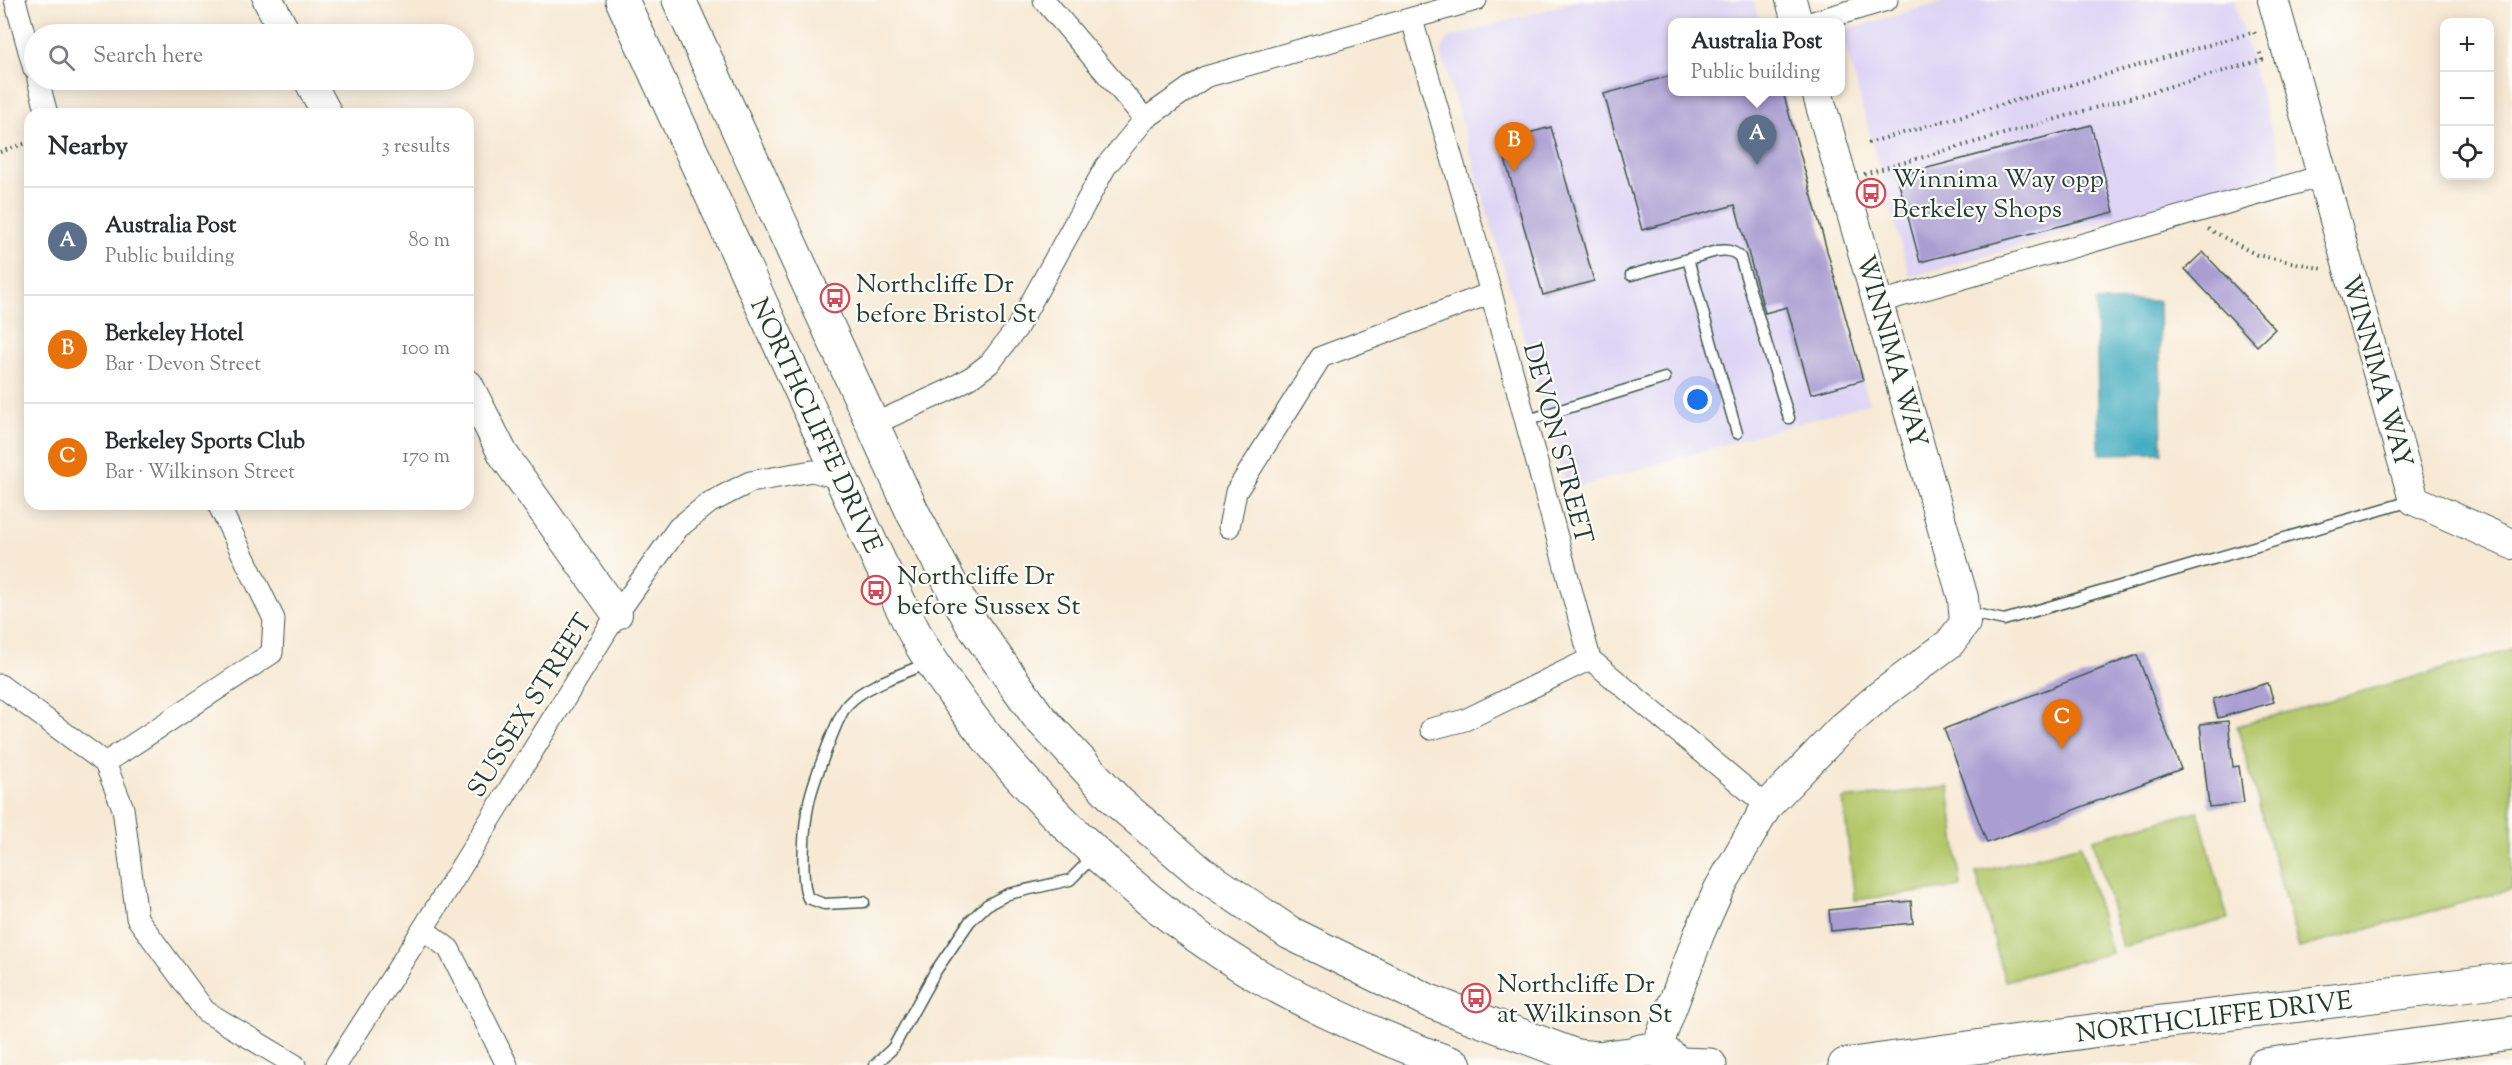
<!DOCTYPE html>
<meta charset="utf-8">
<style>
:root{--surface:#fff;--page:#f2f2f3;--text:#2b2b33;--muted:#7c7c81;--line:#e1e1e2;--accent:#d1495b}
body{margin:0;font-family:"Sorts Mill Goudy",serif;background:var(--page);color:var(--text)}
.controls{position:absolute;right:18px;top:18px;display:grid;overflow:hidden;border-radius:12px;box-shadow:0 3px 15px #0003}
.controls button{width:54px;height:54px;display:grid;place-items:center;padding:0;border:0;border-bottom:2px solid var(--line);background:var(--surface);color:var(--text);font:30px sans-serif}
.you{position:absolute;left:1698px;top:400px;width:21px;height:21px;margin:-15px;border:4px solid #fff;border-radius:50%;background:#1a73e8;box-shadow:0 0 0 9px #1a73e833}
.badge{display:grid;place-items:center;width:39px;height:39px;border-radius:50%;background:var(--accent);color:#fff;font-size:20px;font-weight:700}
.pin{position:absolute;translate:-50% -50px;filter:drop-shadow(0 2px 3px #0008)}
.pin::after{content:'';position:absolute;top:32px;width:21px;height:18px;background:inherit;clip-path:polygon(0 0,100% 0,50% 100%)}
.popup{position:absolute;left:1668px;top:18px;width:177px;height:78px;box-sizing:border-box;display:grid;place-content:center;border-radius:12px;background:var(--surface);filter:drop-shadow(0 2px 4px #0005);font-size:20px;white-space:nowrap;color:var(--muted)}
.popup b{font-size:22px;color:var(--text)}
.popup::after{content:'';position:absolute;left:50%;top:100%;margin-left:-12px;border:12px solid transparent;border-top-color:var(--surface)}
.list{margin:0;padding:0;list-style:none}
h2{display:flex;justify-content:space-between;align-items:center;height:78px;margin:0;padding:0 24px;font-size:26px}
h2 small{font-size:20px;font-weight:400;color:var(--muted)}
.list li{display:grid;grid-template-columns:39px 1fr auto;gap:18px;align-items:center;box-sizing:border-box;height:108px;padding:0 24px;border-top:2px solid var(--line)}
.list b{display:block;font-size:22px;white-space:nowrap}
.list p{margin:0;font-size:20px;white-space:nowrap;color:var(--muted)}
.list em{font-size:20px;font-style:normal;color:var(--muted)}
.icon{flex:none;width:33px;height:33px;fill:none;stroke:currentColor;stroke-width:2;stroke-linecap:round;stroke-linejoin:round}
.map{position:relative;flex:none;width:2512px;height:1065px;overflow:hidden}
.search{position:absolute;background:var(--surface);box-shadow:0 3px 15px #0003;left:24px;top:24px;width:450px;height:66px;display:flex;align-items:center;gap:15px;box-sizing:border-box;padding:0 21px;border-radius:33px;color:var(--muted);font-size:22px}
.panel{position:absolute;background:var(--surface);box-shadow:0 3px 15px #0003;left:24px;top:108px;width:450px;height:402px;border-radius:18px}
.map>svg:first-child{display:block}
.built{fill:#ded5f5}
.green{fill:#b4c86b;stroke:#6a8250;stroke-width:1.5}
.water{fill:#41abc0;stroke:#30747a;stroke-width:1.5}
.building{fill:#a99dd2}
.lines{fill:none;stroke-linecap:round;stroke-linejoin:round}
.lane-casing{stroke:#3f574c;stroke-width:13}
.street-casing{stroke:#3f574c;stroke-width:23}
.secondary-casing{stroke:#3f574c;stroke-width:32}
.primary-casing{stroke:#3f574c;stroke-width:35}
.path{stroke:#3f574c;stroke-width:4;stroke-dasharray:1.5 4.5;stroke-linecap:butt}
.lane{stroke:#fff;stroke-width:10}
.street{stroke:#fff;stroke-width:21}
.secondary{stroke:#fff;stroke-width:30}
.primary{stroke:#fff;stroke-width:33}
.labels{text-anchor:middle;stroke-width:4.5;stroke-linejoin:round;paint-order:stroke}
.poi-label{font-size:26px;fill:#1f3d34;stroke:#fdfcf7;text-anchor:start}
.street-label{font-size:26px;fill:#1f3d34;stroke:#fdfcf7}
</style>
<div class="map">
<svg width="2512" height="1065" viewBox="0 0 2512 1065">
<rect width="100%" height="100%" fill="#fdfcf7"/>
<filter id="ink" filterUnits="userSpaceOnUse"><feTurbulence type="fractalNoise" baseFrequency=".0167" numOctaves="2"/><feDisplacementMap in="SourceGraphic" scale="12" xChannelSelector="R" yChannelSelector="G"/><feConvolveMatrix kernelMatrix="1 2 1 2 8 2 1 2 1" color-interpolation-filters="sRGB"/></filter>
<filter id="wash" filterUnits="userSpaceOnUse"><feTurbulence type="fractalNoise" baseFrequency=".008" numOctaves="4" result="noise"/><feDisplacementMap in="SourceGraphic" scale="24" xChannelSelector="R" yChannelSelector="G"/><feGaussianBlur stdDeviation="1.35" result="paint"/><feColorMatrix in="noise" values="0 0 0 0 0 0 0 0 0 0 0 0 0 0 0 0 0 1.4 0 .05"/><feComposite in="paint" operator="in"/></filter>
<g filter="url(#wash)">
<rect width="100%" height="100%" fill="#f7e9d4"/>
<g class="built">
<polygon points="1579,0 1753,0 1760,22 1673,22 1673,92 1780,92 1869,403 1568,490 1441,52 1448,38"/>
<polygon points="1950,0 2234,0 2283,171 1910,277 1841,31"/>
</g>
<g class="green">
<polygon points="2512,650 2512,889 2299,948 2237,726"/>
<polygon points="1949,787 1961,887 1855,900 1843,799"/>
<polygon points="2198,811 2228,919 2122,947 2093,839"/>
<polygon points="2081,845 2111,953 2005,981 1976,873"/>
</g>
<polygon class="water" points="2159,301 2162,453 2099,454 2096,302"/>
<g id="blocks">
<g class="building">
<polygon points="1673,75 1673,92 1783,92 1863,380 1811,394 1787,307 1765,313 1735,205 1642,230 1604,94"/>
<polygon points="2091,125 2114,212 1920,262 1897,176"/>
<polygon points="1551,127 1594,281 1543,295 1500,141"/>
<polygon points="2203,252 2275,329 2257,346 2185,269"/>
<polygon points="2137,655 2181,769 1987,843 1944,729"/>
<polygon points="2268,683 2274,702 2218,718 2213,699"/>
<polygon points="2228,721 2233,767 2239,766 2244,803 2209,807 2200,724"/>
<polygon points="1911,901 1913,923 1831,931 1829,910"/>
</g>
</g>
</g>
<g filter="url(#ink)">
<use href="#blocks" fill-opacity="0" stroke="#3f574c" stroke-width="1.5"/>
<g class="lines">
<g class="lane-casing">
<g id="lane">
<polyline points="1688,259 1737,433"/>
<path d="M1631,275l86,-24c9,-1 16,-1 23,6l49,161"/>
<polyline points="1525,421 1665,378"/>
<polyline points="1966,612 2004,620 2411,501"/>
<path d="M864,902l-40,2 -16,-6c-8,-18 -4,-75 1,-96 3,-16 29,-88 39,-98 17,-19 58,-31 82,-42"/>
<polyline points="875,1065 893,1048 935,972 970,921 987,905 1008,894 1070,880 1094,856"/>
</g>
</g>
<g class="street-casing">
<g id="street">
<polyline points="15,0 34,69"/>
<polyline points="1044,0 1145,119"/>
<polyline points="1412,20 1491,293 1590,659 1767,806"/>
<polyline points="1813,22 1887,0"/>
<polyline points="38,80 47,114"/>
<polyline points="1880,302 2322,176"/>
<polyline points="874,424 947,391 973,376 990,363 1017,328 1106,166 1145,119 1205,77 1476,0"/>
<polyline points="1229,527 1236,492 1321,357 1491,293"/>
<polyline points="0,685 105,763 123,808 137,918 205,1011 295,1065"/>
<polyline points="1431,729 1465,720 1590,659"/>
<polyline points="105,763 272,653 274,619 218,504"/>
<polyline points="423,929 449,949 507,1065"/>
<polyline points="336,1065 423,929 617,614 678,528 709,503 750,482 812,471 842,479"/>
</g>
</g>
<g class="secondary-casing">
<g id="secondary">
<polyline points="268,0 286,34"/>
<polyline points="1791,0 1797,22"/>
<polyline points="2273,0 2414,500 2512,544"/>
<polyline points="309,80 327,114"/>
<polyline points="468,385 503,454 617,614"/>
<polyline points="1656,1050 1699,934 1719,889 1767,806 1841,729 1878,697 1950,643 1965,623 1963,598 1817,92"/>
</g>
</g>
<g class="primary-casing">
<g id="primary">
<path d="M622,0l258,563c15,28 27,58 43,85 79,127 216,261 346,334 60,33 122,60 186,83"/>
<polyline points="679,0 913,513 972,624 1038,716 1118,802 1200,872 1290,933 1429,1001 1576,1056 1598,1058 1632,1054"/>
<polyline points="1679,1064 1710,1065"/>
<path d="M1620,1065c17,-20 42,-20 59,0"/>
<polyline points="1845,1065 2121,1027 2512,979"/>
<polyline points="2264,1065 2512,1033"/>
</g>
</g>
<g class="path">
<polyline points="1868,143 2254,32 2255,34"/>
<polyline points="0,152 30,142"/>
<polyline points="1864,174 2262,60 2259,50"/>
<polyline points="2208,229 2257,255 2324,269"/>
</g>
<use href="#lane" class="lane"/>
<use href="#street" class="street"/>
<use href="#secondary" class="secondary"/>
<use href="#primary" class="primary"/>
</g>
</g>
<defs>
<g id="bus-ring" transform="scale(1.5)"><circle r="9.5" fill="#fdfcf7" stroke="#d1495b" stroke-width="1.5"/><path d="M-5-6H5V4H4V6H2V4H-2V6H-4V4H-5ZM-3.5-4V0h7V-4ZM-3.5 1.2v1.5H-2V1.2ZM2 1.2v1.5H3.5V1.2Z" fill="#d1495b"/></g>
</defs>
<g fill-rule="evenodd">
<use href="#bus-ring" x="1871" y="193"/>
<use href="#bus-ring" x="835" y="298"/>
<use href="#bus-ring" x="876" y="590"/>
<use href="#bus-ring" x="1476" y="998"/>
</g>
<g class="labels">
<g class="poi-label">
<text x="1892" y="187">Winnima Way opp<tspan x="1892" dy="30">Berkeley Shops</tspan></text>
<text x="856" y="292">Northcliffe Dr<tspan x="856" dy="30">before Bristol St</tspan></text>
<text x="897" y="584">Northcliffe Dr<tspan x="897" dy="30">before Sussex St</tspan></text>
<text x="1497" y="992">Northcliffe Dr<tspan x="1497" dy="30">at Wilkinson St</tspan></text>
</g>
<g class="street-label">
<text transform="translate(1893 351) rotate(74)" y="9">WINNIMA WAY</text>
<text transform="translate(2378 371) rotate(74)" y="9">WINNIMA WAY</text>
<text transform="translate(817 425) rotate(65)" y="9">NORTHCLIFFE DRIVE</text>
<text transform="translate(1559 443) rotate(75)" y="9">DEVON STREET</text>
<text transform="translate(529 705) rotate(-58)" y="9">SUSSEX STREET</text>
<text transform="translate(2214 1016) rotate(-7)" y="9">NORTHCLIFFE DRIVE</text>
</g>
</g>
</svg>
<div class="controls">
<button>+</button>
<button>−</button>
<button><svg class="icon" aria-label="locate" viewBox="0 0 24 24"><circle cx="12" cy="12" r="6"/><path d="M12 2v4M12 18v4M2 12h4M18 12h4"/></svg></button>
</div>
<div class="you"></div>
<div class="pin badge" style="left:1757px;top:165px;background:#5c6f8a">A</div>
<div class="popup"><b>Australia Post</b>Public building</div>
<div class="pin badge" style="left:1514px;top:172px;background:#e8710a">B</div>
<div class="pin badge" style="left:2062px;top:749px;background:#e8710a">C</div>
<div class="search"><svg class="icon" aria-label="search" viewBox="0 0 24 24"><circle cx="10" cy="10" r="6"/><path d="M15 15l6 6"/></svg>Search here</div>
<section class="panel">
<h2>Nearby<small>3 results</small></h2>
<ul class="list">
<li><span class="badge" style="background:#5c6f8a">A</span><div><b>Australia Post</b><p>Public building</p></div><em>80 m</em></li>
<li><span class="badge" style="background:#e8710a">B</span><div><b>Berkeley Hotel</b><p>Bar · Devon Street</p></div><em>100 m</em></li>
<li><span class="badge" style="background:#e8710a">C</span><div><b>Berkeley Sports Club</b><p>Bar · Wilkinson Street</p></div><em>170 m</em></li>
</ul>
</section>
</div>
